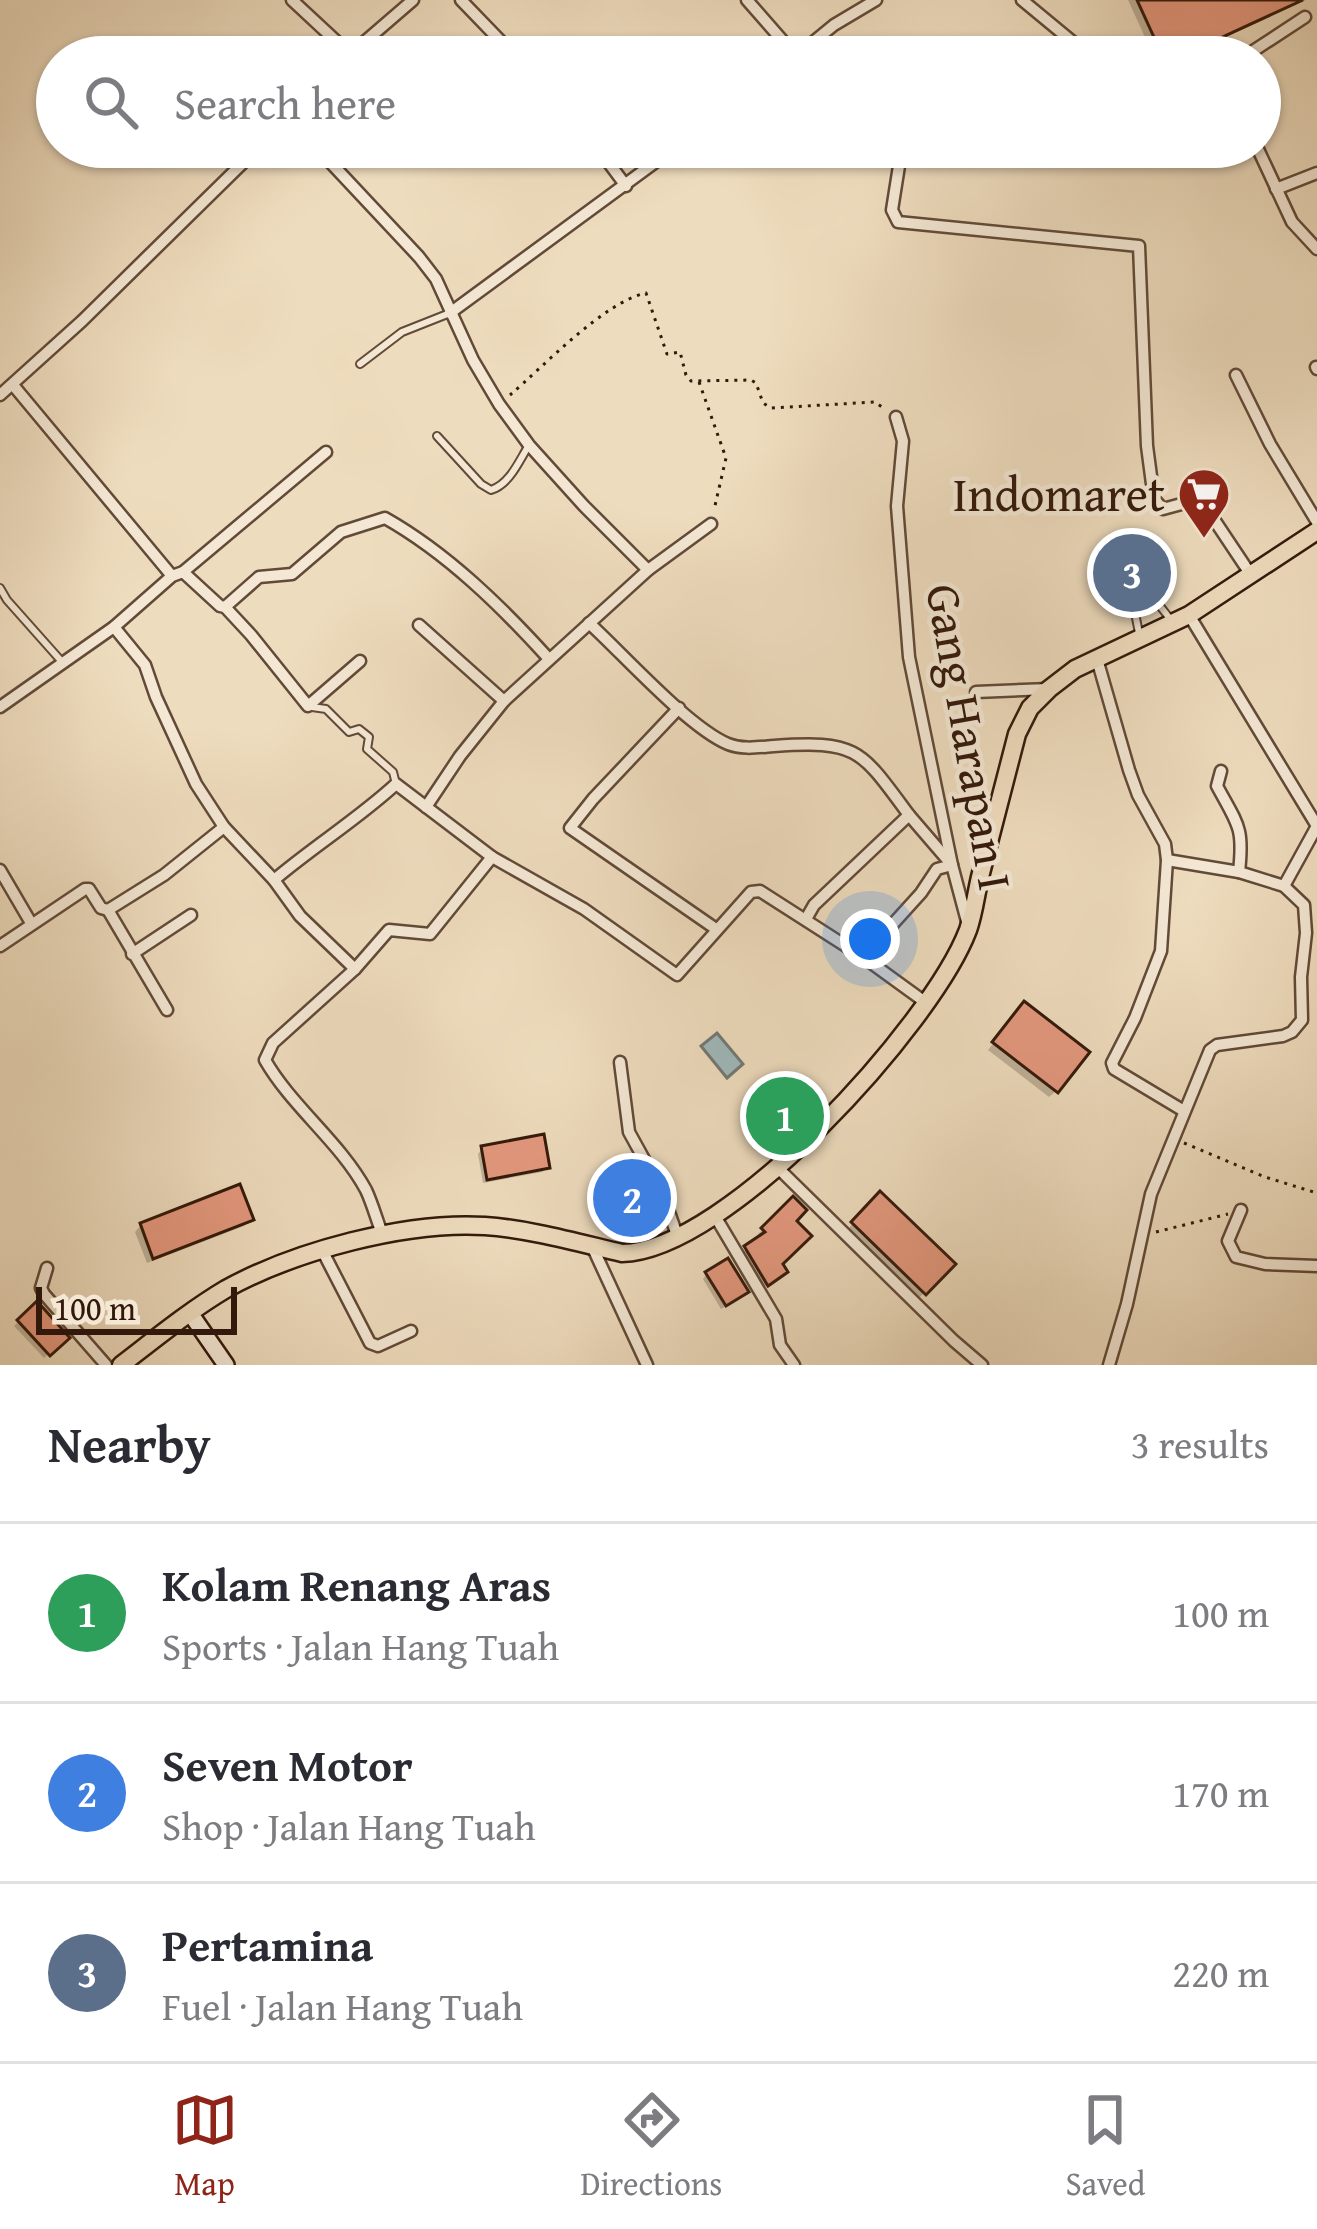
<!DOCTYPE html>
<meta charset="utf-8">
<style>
:root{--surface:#fff;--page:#f2f2f3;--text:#2b2b33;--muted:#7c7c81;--line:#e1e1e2;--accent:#8f2418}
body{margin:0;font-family:"Gentium Book Plus",serif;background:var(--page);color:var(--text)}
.scale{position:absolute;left:36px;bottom:30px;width:201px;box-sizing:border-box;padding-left:12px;border:6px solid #33190b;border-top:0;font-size:33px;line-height:42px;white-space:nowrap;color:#33190b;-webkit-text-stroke:9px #f4e8d5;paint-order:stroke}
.you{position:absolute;left:870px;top:939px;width:42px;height:42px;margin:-30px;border:9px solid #fff;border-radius:50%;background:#1a73e8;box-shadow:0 0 0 18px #1a73e833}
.badge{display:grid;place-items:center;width:78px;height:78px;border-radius:50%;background:var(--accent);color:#fff;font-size:39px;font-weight:700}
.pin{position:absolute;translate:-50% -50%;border:6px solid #fff;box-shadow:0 3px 12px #0006}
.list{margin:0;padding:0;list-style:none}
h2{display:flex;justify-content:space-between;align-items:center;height:156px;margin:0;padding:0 48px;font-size:51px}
h2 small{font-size:39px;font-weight:400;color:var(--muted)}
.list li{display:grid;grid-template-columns:78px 1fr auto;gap:36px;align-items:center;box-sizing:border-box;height:180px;padding:0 48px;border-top:3px solid var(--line)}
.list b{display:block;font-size:45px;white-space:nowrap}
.list p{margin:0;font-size:39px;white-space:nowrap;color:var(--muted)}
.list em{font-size:39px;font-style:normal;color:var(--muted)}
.icon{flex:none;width:66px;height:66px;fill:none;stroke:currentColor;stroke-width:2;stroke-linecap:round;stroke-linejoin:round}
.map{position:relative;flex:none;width:1317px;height:1365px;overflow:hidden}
.search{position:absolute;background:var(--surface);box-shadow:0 3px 9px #0004;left:36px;right:36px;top:36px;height:132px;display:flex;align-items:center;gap:30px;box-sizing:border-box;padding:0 42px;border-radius:66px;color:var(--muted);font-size:45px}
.sheet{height:696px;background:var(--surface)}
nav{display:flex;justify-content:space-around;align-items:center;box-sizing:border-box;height:168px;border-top:3px solid var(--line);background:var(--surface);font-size:33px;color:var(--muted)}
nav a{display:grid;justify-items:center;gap:6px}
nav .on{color:var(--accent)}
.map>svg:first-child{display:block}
.water{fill:#9fb9bc;stroke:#747975;stroke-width:3}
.shadow{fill:#0003}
.building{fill:#e4987e;stroke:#33190b;stroke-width:3}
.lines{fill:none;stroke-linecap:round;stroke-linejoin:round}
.lane-casing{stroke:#624a38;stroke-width:10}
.street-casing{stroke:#624a38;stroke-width:15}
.secondary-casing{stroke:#33190b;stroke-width:20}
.primary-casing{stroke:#33190b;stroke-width:21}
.path{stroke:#33190b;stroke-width:3;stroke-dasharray:3 6;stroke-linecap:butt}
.lane{stroke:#f4e8d5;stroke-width:6}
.street{stroke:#f4e8d5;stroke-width:10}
.secondary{stroke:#f4e8d5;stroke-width:15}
.primary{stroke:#eedcbe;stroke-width:16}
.labels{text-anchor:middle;stroke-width:9;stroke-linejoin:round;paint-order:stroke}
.poi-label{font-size:48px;fill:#33190b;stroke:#f4e8d5;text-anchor:end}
.street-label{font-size:48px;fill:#33190b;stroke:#f4e8d5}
</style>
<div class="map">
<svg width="1317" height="1365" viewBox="0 0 1317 1365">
<rect width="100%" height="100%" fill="#eedcbe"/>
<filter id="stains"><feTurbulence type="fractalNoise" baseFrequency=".00167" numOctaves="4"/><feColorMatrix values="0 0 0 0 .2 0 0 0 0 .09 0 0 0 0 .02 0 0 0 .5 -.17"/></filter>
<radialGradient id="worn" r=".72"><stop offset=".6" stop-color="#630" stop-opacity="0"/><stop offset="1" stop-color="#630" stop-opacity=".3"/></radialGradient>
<polygon class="water" points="717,1033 743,1064 727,1078 701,1046"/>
<g class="shadow">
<polygon points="1128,0 1306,0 1181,57 1154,57"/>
<polygon points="1018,1012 1056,1091 1049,1097 988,1050"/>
<polygon points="482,1149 547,1167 542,1172 483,1183 478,1154"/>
<polygon points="880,1195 952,1264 918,1299 847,1230"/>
<polygon points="793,1200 793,1221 779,1264 780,1276 762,1288 742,1253 762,1238 758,1234"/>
<polygon points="250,1220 244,1226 147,1263 135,1232 141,1225"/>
<polygon points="707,1274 741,1296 721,1309 703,1279"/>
<polygon points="37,1305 66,1338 44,1358 14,1326"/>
</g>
<g class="building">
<polygon points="1137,0 1303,0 1179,57 1163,57"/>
<polygon points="1024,1001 1090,1052 1058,1093 992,1042"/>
<polygon points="544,1134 550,1168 487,1180 481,1146"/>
<polygon points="631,1183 643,1209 632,1214 620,1188"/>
<polygon points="240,1184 254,1220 153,1259 140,1223"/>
<polygon points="880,1191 956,1264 926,1295 851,1222"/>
<polygon points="793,1196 807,1210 797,1221 812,1236 783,1264 788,1272 768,1286 744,1246 765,1232 761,1228"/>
<polygon points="728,1258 749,1292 726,1306 705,1272"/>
<polygon points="37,1301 70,1338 50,1356 17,1320"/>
</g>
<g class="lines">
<g class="lane-casing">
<g id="lane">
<polyline points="360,364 402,332 450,313"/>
<path d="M437,436l44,48 10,6c19,-6 28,-29 38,-45"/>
<polyline points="0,588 7,600 63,663"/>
<polyline points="1139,633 1135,613 1137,607 1156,601 1171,620"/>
<polyline points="312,707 326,709 349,732 359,729 369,737 367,749 393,772 396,784"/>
</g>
</g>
<g class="street-casing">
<g id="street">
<polyline points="292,0 350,54"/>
<polyline points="461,0 516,57"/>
<polyline points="747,0 796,56"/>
<polyline points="1022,0 1091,57"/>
<polyline points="347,57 413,0"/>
<polyline points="795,57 834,25 876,0"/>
<polyline points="1244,57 1305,17"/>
<polyline points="316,147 419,257 436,279 473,360 499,404 529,445 584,506 648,570"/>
<polyline points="597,147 626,186"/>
<polyline points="902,147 892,210 898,222 1139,246 1147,446 1154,499 1163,509 1196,500 1203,503 1251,575"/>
<polyline points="1257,147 1292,222 1317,249"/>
<polyline points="1276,189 1317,173"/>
<polyline points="450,313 676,147"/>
<polyline points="1316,367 1317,369"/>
<polyline points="1236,375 1270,444 1317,522"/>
<polyline points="13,385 172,576"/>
<polyline points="0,395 82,321 259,147"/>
<polyline points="896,417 903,441 897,506 909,657 952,865 968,925"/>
<polyline points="183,572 220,606 225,607 251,635 308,706 360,661"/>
<path d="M225,607l34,-30 33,-3 49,-42 44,-14c62,35 116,88 164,141"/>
<polyline points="1189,615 1317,826 1284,886"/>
<path d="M589,623c35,32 99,104 139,121 15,6 31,3 46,2 84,-6 87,4 135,69"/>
<polyline points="419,625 504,701"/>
<polyline points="114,627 145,665 156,697 196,784 224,827 274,880 300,916 355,969"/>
<polyline points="1097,659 1129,770 1138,795 1165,844 1167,860 1161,951 1135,1018 1112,1063 1114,1069 1184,1111"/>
<polyline points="976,692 1049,689"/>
<polyline points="0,707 114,627 172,576 183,572 326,452"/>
<polyline points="679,708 593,799 570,828 716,929"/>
<polyline points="426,807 460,756 504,701 648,570 711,524"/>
<polyline points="1167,860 1239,872"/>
<polyline points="0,870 31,923"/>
<path d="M274,880c40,-34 84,-61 122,-96l96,73 92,52 93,66 74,-83 9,-1 103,66 62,45"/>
<polyline points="108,910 167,1010"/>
<polyline points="806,919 814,905 909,815 952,865 937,869 921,893 863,957"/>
<polyline points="0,946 85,889 89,889 101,908 108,910 164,875 224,827"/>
<polyline points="132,954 191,915"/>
<polyline points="620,1062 629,1132 662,1192 678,1238"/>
<polyline points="777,1167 954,1341 982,1365"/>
<polyline points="1241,1210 1228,1241 1236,1257 1265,1264 1317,1266"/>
<polyline points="715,1216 776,1319 780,1345 794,1365"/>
<path d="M383,1236c-6,-15 -10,-31 -17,-46 -26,-48 -74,-83 -101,-130l8,-17 82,-74 34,-39 41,4 62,-77"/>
<polyline points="592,1246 647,1365"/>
<polyline points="322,1250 370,1343 378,1346 411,1331"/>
<polyline points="47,1268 41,1288 44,1294 106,1365"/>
<path d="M1109,1365l18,-61 24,-110 59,-144 7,-5 66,-9 9,-4 10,-12 -1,-43 5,-44 -2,-28 -20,-19 -45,-14c5,-45 -1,-47 -22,-86l4,-15"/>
</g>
</g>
<g class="secondary-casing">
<polyline id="secondary" points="190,1313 226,1365"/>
</g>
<g class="primary-casing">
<path id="primary" d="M121,1365c34,-26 68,-54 105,-76 69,-38 180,-68 259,-63 44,3 94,17 137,27 105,-2 310,-228 346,-323 6,-17 8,-36 12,-53 12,-48 25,-95 37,-143l13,-26 19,-19 26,-20 114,-54 128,-84"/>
</g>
<g class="path">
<polyline points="699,382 726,458 714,510"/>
<path d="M510,395c34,-29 94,-93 136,-102l21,61 13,-2 6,23 5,6 60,-1 5,3 7,20 8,5 104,-6 11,8"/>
<polyline points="1184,1143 1265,1177 1317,1193"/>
<polyline points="1156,1232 1228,1214"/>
</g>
<use href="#lane" class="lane"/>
<use href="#street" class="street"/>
<use href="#secondary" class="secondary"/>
<use href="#primary" class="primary"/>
</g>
<defs>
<g id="supermarket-pin" transform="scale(2.7)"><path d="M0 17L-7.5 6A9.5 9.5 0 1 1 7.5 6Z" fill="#8f2418" stroke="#f4e8d5"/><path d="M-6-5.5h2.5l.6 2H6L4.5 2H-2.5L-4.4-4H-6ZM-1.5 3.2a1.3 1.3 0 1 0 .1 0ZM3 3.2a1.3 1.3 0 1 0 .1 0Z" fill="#fff"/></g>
</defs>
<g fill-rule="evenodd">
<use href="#supermarket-pin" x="1204" y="494"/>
</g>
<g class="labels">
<g class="poi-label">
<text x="1165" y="511">Indomaret</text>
</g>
<g class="street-label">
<text transform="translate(970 737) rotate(80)" y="17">Gang Harapan I</text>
</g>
</g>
<rect width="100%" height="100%" filter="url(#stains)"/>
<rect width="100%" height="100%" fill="url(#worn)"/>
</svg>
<div class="scale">100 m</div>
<div class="you"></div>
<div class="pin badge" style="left:785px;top:1116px;background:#2e9e5b">1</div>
<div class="pin badge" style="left:632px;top:1198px;background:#3f7fe0">2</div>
<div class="pin badge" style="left:1132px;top:573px;background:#5c6f8a">3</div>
<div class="search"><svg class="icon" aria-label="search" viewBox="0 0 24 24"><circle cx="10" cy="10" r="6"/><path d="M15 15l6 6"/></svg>Search here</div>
</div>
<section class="sheet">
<h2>Nearby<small>3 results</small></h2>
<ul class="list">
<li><span class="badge" style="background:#2e9e5b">1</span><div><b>Kolam Renang Aras</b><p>Sports · Jalan Hang Tuah</p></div><em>100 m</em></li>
<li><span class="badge" style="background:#3f7fe0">2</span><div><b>Seven Motor</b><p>Shop · Jalan Hang Tuah</p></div><em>170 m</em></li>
<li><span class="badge" style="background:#5c6f8a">3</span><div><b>Pertamina</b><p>Fuel · Jalan Hang Tuah</p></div><em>220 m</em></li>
</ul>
</section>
<nav>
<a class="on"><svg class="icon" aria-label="map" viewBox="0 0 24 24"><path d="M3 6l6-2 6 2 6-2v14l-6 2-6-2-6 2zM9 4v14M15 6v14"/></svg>Map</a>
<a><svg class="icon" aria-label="directions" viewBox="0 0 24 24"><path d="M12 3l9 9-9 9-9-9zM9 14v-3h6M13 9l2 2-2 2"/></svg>Directions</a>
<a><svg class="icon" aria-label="saved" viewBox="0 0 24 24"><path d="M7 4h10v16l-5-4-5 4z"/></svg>Saved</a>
</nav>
